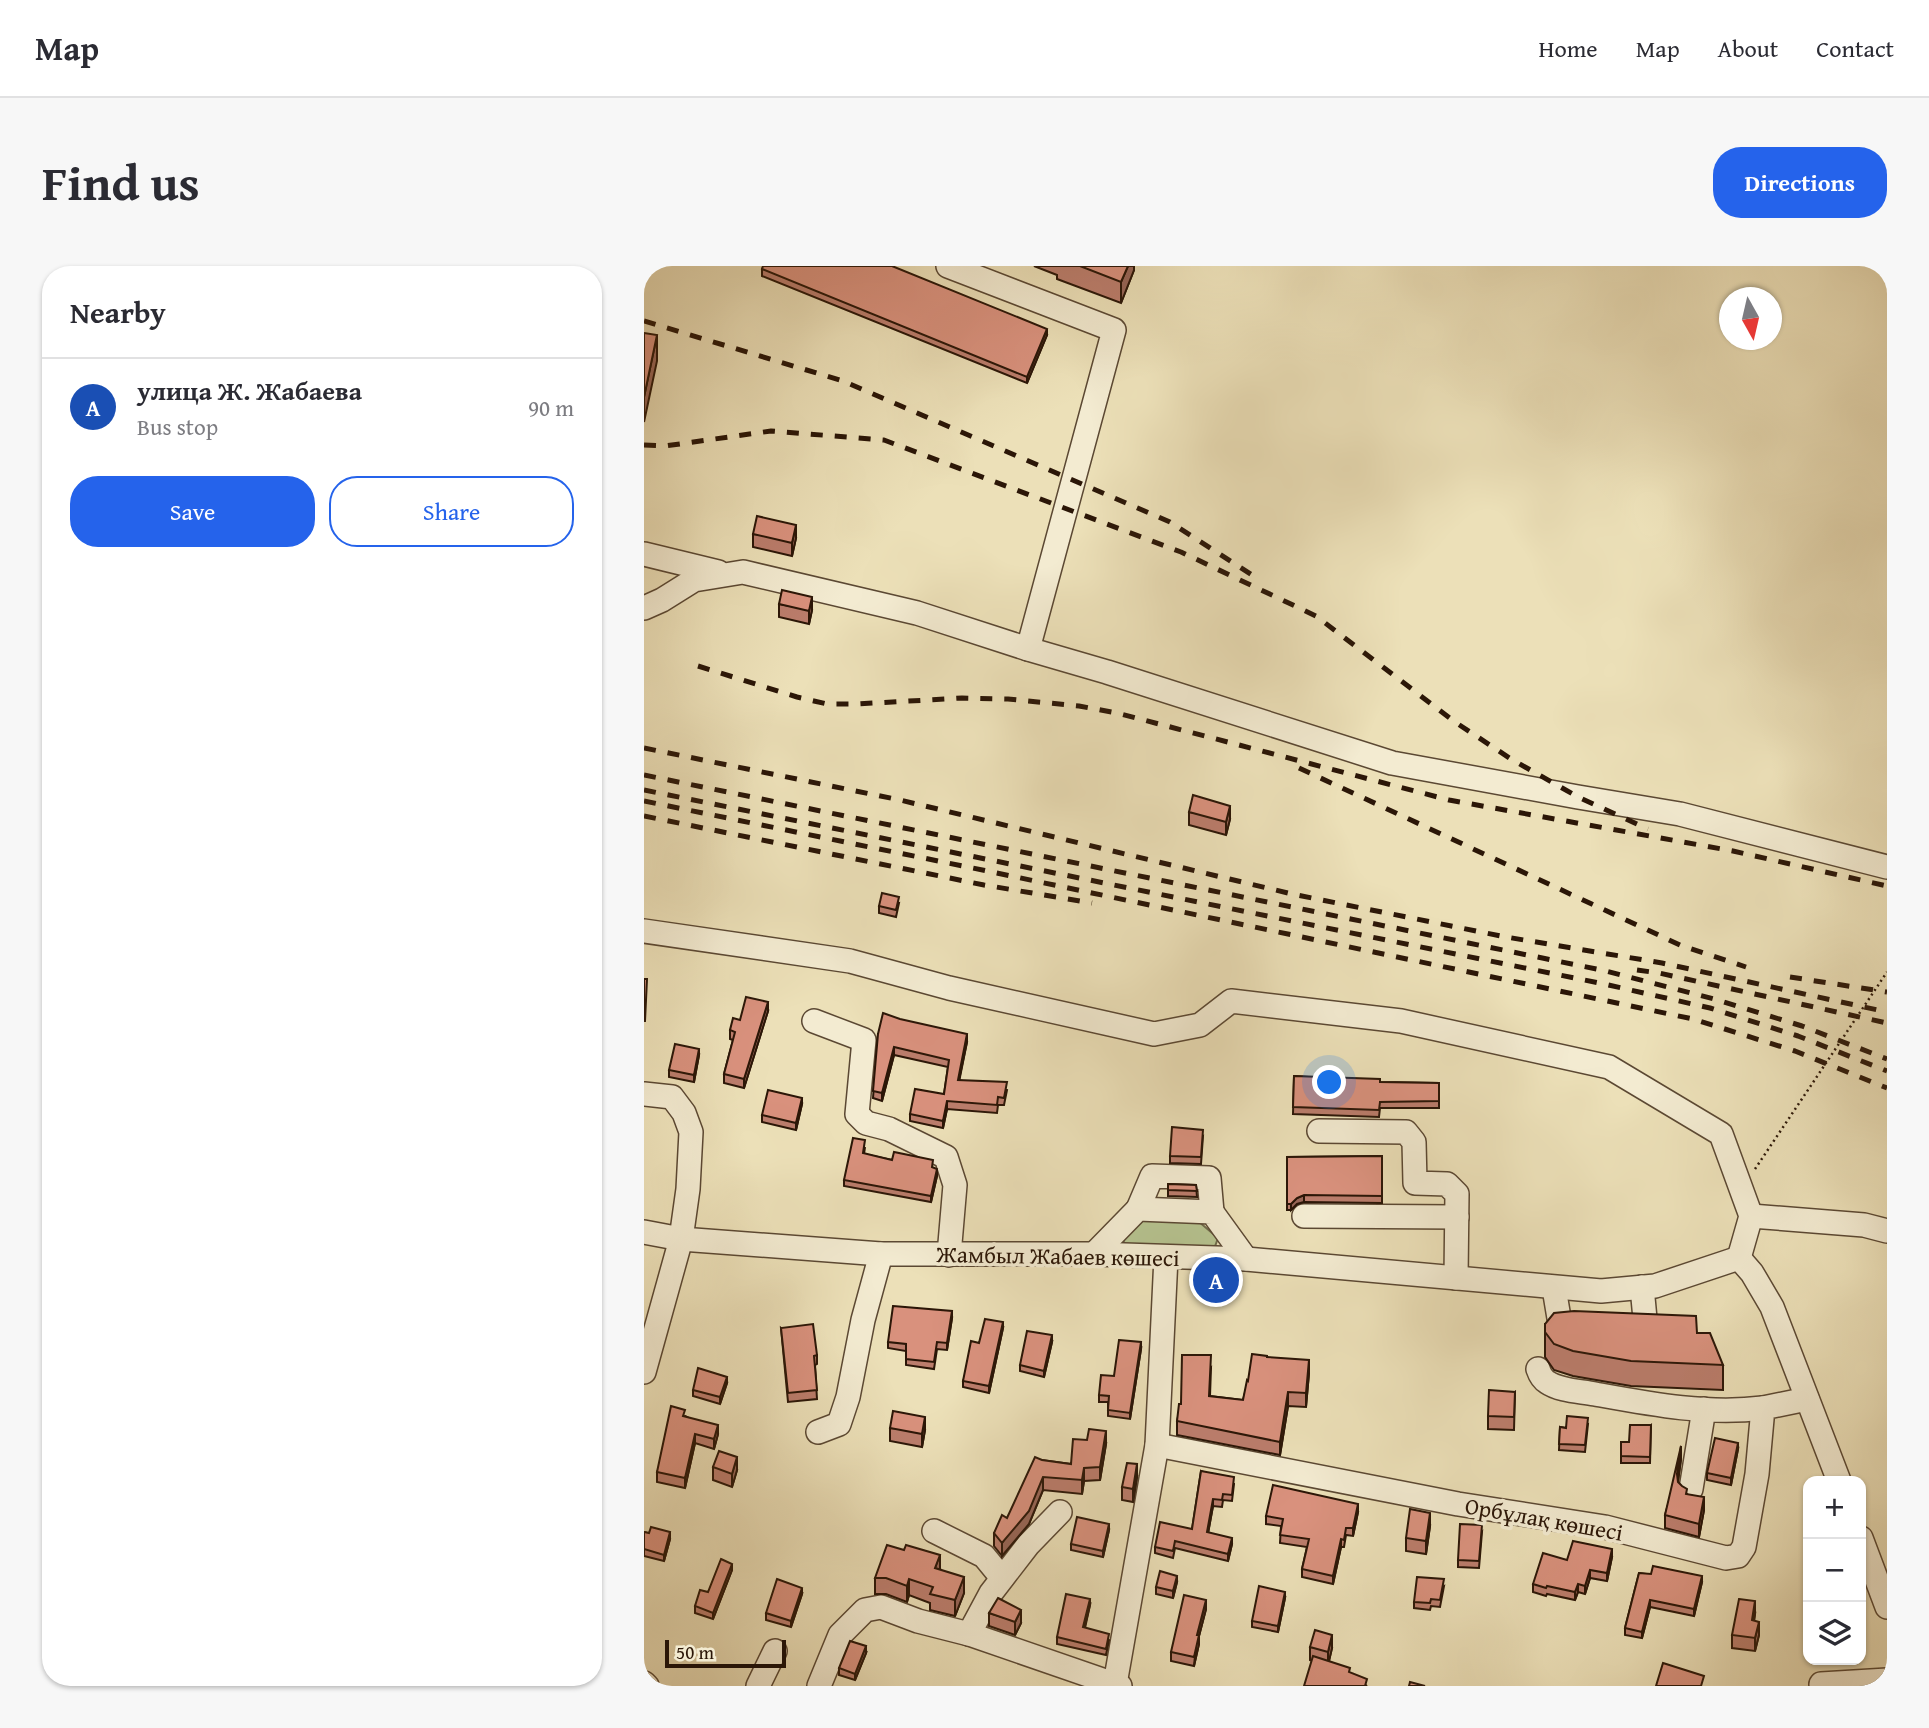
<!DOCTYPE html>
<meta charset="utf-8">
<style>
:root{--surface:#fff;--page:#f7f7f7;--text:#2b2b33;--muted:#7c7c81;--line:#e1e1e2;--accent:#2563eb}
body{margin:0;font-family:"Gentium Book Plus",serif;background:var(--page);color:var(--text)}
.controls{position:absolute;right:21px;bottom:21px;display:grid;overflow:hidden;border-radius:14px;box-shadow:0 2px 5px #0004}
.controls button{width:63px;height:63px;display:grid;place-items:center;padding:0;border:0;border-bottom:2px solid var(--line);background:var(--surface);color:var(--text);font:35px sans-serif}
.compass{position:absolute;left:1075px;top:21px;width:63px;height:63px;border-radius:50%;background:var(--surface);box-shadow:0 2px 5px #0004;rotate:172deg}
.scale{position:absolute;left:21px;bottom:18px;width:121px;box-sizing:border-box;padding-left:7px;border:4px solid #2b1607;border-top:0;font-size:19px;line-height:24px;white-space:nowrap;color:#2b1607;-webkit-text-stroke:5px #f3ebd1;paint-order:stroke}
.you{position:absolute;left:686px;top:817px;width:24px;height:24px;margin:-18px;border:5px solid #fff;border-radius:50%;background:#1a73e8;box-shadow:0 0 0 10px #1a73e833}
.badge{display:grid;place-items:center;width:46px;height:46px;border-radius:50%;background:var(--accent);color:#fff;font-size:23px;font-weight:700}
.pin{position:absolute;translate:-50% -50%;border:4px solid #fff;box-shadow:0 2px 7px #0006}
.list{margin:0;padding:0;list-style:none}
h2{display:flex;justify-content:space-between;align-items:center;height:91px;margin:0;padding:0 28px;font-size:30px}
h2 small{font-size:23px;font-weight:400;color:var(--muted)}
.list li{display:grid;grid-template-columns:46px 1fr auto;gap:21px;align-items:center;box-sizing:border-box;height:98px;padding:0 28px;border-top:2px solid var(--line)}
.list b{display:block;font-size:26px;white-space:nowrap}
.list p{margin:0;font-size:23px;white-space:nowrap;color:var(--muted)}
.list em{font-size:23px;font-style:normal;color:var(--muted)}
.actions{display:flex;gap:14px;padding:21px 28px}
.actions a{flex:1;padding:16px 0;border:2px solid var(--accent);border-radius:28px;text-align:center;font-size:24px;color:var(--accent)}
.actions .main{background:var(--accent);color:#fff}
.icon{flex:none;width:38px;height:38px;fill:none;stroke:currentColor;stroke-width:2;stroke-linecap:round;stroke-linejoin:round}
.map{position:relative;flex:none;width:1243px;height:1420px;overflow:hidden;border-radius:28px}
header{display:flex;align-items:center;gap:42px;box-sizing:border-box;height:98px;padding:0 35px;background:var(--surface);border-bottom:2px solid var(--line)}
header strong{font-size:33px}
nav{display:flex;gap:38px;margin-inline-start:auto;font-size:24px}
.intro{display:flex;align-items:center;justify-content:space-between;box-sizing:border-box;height:168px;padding:0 42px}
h1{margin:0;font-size:49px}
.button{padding:18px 32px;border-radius:28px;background:var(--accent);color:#fff;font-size:24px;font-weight:700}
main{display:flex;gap:42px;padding:0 42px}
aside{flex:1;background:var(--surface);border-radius:28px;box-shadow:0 2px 5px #0004}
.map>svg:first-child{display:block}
.green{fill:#b6c390;stroke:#706c4c;stroke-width:2}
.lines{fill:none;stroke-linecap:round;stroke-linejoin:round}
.minor-casing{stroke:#5b4833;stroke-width:26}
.path{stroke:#2b1607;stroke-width:2.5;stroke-dasharray:2 3.5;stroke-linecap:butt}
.minor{stroke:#f3ebd1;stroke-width:23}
.rail{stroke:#2b1607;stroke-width:5;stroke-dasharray:12 12;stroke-linecap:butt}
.wall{fill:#bb7d6c;stroke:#2b1607;stroke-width:2}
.shaded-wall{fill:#986658;stroke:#2b1607;stroke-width:2}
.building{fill:#d9917d;stroke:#2b1607;stroke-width:2}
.labels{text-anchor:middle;stroke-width:7;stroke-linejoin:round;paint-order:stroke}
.street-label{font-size:23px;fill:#2b1607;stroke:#f3ebd1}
</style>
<header>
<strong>Map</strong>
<nav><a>Home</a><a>Map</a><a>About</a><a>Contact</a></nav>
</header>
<div class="intro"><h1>Find us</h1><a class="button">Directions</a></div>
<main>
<aside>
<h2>Nearby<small></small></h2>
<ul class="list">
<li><span class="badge" style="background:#1a4fb4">A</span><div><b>улица Ж. Жабаева</b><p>Bus stop</p></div><em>90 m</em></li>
</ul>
<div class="actions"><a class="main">Save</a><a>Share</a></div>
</aside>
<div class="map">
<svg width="1243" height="1420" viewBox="0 0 1243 1420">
<rect width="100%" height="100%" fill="#ece0b8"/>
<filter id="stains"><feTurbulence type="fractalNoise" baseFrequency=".00286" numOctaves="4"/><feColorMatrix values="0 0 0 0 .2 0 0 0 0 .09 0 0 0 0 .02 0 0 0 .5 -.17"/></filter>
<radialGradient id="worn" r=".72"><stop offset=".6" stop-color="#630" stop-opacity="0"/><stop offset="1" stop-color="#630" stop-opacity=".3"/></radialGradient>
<polygon class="green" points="503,951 554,955 574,972 569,986 481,983 479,972"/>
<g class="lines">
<g class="minor-casing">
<g id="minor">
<polyline points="304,0 470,64 384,383"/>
<polyline points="0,288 74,306"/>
<polyline points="0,342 18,334 50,314 99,306 273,347 384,383 463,406 748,497 934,531 1036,548 1243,601"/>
<polyline points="0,665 206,695 305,722 510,768 556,759 587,735 757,755 965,801 1077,868 1107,950 1095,992"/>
<polyline points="170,755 220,774 213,848 222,857 245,863 302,891 311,919 305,989"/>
<polyline points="0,828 28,831 40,847 47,866 44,923 37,973 0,1106"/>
<polyline points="675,865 762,866 770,876 771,917 803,918 813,928 812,1012"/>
<polyline points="494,943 508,910 565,912 568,946"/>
<polyline points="660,950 813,951"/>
<polyline points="1107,950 1220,959 1243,965"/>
<polyline points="0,966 37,973 237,988 450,988 602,993 957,1025 1011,1020 1095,992 1108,1007 1128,1041 1195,1215"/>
<polyline points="450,988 494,943 568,946 602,993"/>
<polyline points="998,1021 1001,1053"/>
<polyline points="910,1022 915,1052"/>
<path d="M894,1103c2,6 4,10 9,13 13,9 33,9 48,12 55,10 112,21 168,14"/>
<polyline points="174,1166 195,1158 204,1131 219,1054 237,988"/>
<polyline points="513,1179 814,1238 961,1261 1082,1292 1094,1290 1100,1281 1113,1208 1119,1142 1163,1133"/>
<polyline points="1047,1223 1060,1143"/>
<polyline points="290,1265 340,1290 358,1312"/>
<polyline points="1217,1272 1243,1341"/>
<polyline points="325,1368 347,1327 384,1279 416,1246"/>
<polyline points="0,1417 3,1420"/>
<polyline points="471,1418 513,1179 522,991"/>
<polyline points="1177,1418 1243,1414"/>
<polyline points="114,1420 131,1385"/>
<polyline points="175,1420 196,1369 221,1344 237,1341 274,1355 325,1368 476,1420"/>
</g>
</g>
<polyline class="path" points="1111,903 1243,706"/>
<use href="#minor" class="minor"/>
<g class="rail">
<polyline points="0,55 199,115 526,256 616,314"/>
<polyline points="0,179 21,180 127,165 240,174 537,286 672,350 811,456 867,493 934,531 1004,563"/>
<polyline points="54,400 153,431 183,438 213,438 318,432 364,433 435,440 473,447 805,534 1089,585 1243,620"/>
<polyline points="0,482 256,534 648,628 862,671 1018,697 1243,746"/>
<polyline points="655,502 1036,679 1102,701"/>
<polyline points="0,509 962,705 1070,733 1158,760 1243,793"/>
<polyline points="0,524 960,718 1066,742 1154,770 1243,805"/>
<polyline points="0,535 348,606 1049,753 1151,785 1243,822"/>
<polyline points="0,550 340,619 448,637"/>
<polyline points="993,704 1015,707 1243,757"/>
<polyline points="1146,711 1243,726"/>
</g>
</g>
<g class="wall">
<polygon points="390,0 490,0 490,4 477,37 413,13 413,9"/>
<polygon points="118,3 403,69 383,117 118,10"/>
<polygon points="109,268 152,272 148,290 109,281"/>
<polygon points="135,338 168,344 165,358 135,351"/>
<polygon points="545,546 586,553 582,569 545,559"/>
<polygon points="255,637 252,651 235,647 235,640"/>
<polygon points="124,745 100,822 80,817 80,808 89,774 86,773 86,764 96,754"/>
<polygon points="234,768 323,776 315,814 363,824 360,839 354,839 353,847 303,843 299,862 266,855 266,848 300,828 304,801 250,789 238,835 229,832"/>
<polygon points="55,789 50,816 25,811 25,804"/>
<polygon points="650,810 736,816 795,817 795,842 736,842 735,851 649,848"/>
<polygon points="158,838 152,864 118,856 118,849"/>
<polygon points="559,870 557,898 526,897 526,890"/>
<polygon points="221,881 220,888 248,894 289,902 293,910 287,936 200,920 200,914"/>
<polygon points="738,890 738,937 660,936 653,938 647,944 643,944 643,891"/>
<polygon points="524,918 552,919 553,931 524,930"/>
<polygon points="308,1052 303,1084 293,1083 290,1103 262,1099 262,1085 244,1082 244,1076"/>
<polygon points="901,1058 1053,1067 1079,1099 1079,1124 987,1120 929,1110 910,1104 901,1091"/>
<polygon points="137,1062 173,1089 173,1098 171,1099 173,1133 144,1136"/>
<polygon points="359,1062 345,1127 319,1121 319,1115 335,1077"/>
<polygon points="408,1076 400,1111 376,1105 376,1099"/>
<polygon points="497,1083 486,1153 464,1150 464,1136 455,1136 455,1129 470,1110"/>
<polygon points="623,1091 665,1107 662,1141 644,1140 636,1189 533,1169 533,1155 537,1138 567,1102 566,1130 599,1134 604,1115"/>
<polygon points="83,1117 76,1138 49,1130 49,1124"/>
<polygon points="871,1126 870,1164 844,1163 844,1150"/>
<polygon points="41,1150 74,1168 70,1183 51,1177 41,1222 13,1216 13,1206"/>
<polygon points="944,1158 941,1186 915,1184 916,1161 922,1162"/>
<polygon points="1007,1159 1006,1197 977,1197 977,1176 985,1176"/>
<polygon points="246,1162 281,1164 278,1181 246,1175"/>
<polygon points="462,1178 456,1214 440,1215 438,1228 399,1224 385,1258 358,1290 350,1280 350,1267 363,1252 398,1194 427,1198"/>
<polygon points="1094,1183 1087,1219 1063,1214 1063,1207"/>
<polygon points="1037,1193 1034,1216 1043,1228 1060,1244 1055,1271 1021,1262 1021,1249"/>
<polygon points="69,1201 93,1204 88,1221 69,1214"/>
<polygon points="557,1205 590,1218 588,1235 579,1234 578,1241 569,1240 564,1267 588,1278 584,1295 531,1282 529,1292 511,1287 511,1281 548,1263"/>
<polygon points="493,1211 489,1236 478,1234 478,1221"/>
<polygon points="714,1246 709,1270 702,1269 700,1281 697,1281 689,1318 658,1311 658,1303 663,1281 636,1277 637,1260 622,1258 622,1250"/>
<polygon points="786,1260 782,1288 762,1285 762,1272"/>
<polygon points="465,1264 459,1291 427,1284 427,1278"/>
<polygon points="0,1266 26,1273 20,1295 0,1290"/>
<polygon points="838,1266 835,1302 814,1301 814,1294"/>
<polygon points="968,1291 963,1315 946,1312 941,1328 934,1326 931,1334 903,1328 902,1330 889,1326 889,1318 923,1294"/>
<polygon points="296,1303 320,1327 311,1350 286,1344 286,1337 265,1329 263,1336 242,1328 231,1328 231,1312"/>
<polygon points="88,1304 69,1353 51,1347 51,1340 64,1326"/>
<polygon points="995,1307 1058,1316 1050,1350 1006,1341 998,1372 981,1369 981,1362"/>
<polygon points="533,1316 529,1332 512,1328 512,1321"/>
<polygon points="800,1320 796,1341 787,1340 786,1344 770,1342 770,1336"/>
<polygon points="158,1328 147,1361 122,1354 122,1347"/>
<polygon points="641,1332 634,1366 608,1361 608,1355"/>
<polygon points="446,1339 441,1362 465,1374 462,1389 413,1378 413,1371"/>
<polygon points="562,1343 555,1370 555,1378 550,1400 527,1395 527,1386"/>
<polygon points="345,1347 377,1357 371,1369 345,1360"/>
<polygon points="1111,1348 1110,1355 1115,1369 1111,1385 1088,1382 1088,1369"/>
<polygon points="666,1381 688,1382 685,1395 706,1407 723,1420 666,1394"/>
<polygon points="222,1387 211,1414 195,1409 195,1402"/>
</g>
<g class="shaded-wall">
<polygon points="484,0 490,0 490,4 477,37 477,16"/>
<polygon points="403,63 403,69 383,117 383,111"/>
<polygon points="13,69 13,95 0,156 0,131"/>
<polygon points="152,259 152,272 148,290 148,277"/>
<polygon points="168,331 168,344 165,358 165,345"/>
<polygon points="586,540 586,553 582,569 582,556"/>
<polygon points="124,736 124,745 100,822 100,813"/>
<polygon points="323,768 323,776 314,821 314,814"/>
<polygon points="250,781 250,789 238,835 238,827"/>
<polygon points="55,783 55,789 50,816 50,809"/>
<polygon points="158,832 158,838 152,864 152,857"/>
<polygon points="303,835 303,843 299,862 299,855"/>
<polygon points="293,903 293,910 287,936 287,930"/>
<polygon points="660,929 660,936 653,938 647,944 647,938 653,932"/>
<polygon points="308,1045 308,1052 303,1084 303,1077"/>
<polygon points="359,1056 359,1062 345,1127 345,1120"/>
<polygon points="408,1069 408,1076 400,1111 400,1105"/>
<polygon points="497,1076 497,1083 486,1153 486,1147"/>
<polygon points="665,1094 665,1107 662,1141 662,1127"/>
<polygon points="83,1111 83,1117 76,1138 76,1131"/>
<polygon points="644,1126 644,1140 636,1189 636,1176"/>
<polygon points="281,1151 281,1164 278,1181 278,1168"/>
<polygon points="74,1159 74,1168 70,1183 70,1173"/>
<polygon points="462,1165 462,1178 456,1214 456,1201"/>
<polygon points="51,1168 51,1177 41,1222 41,1212"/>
<polygon points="1094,1177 1094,1183 1087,1219 1087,1212"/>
<polygon points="1037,1180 1037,1193 1033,1221 1033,1208"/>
<polygon points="93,1191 93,1204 88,1221 88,1208"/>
<polygon points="493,1198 493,1211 489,1236 489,1223"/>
<polygon points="440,1202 440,1215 438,1228 438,1214"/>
<polygon points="399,1211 399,1224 385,1258 358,1290 358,1277"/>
<polygon points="1060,1231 1060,1244 1055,1271 1055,1258"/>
<polygon points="569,1233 569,1240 563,1273 563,1266"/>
<polygon points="714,1238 714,1246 709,1270 709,1262"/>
<polygon points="786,1247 786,1260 782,1288 782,1275"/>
<polygon points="465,1258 465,1264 459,1291 459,1285"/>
<polygon points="26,1266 26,1273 20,1295 20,1289"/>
<polygon points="588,1272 588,1278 584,1295 584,1288"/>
<polygon points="697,1273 697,1281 689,1318 689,1310"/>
<polygon points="968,1283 968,1291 963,1315 963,1307"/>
<polygon points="296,1289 296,1305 291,1302"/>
<polygon points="88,1298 88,1304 69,1353 69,1347"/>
<polygon points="946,1304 946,1312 941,1328 941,1320"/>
<polygon points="533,1310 533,1316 529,1332 529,1325"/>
<polygon points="1058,1310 1058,1316 1050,1350 1050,1343"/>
<polygon points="320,1311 320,1327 311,1350 311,1334"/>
<polygon points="265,1313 265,1329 263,1336 263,1320"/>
<polygon points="934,1318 934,1326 931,1334 931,1326"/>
<polygon points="158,1322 158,1328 147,1361 147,1355"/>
<polygon points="641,1326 641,1332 634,1366 634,1360"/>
<polygon points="446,1333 446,1339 439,1368 439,1361"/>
<polygon points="562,1334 562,1343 555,1370 555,1378 550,1400 553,1369"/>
<polygon points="1006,1334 1006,1341 998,1372 998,1366"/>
<polygon points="1111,1335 1111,1348 1108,1367 1108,1354"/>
<polygon points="377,1344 377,1357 371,1369 371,1356"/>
<polygon points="1115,1356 1115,1369 1111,1385 1111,1372"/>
<polygon points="688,1369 688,1382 684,1399 684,1386"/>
<polygon points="222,1380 222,1387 211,1414 211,1408"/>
</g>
<g class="building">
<polygon points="119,0 248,0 403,63 383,111 118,3"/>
<polygon points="436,0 484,0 477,16"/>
<polygon points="0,67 13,69 0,131"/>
<polygon points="113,250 152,259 148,277 109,268"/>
<polygon points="138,324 168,331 165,345 135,338"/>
<polygon points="549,529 586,540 582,556 545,546"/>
<polygon points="238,627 255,631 252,644 235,640"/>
<polygon points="0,713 3,713 1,755 0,755"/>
<polygon points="102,731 124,736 100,813 80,808 91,766 86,764 89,752 96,754"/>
<polygon points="239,747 256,753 323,768 314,814 363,816 360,832 354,831 353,839 303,835 299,855 266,848 271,823 300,828 305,794 250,781 238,827 229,825 234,768"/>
<polygon points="31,778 55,783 50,809 25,804"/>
<polygon points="650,810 736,813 736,816 795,817 795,835 736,836 735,844 649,841"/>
<polygon points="124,824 158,832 152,857 118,849"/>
<polygon points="528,861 559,864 557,891 526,890"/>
<polygon points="209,872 221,874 219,887 248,894 250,886 289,894 288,901 293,903 287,930 200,914"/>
<polygon points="738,890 738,930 660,929 653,932 647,938 643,938 643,891"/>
<polygon points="524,918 552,919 553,925 524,924"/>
<polygon points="249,1040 308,1045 303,1077 293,1076 290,1096 262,1093 262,1078 244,1076"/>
<polygon points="930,1045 1052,1050 1053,1067 1066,1067 1079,1099 987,1095 929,1085 910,1078 901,1066 901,1058 910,1047"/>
<polygon points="341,1053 359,1056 345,1120 319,1115 327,1075 335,1077"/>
<polygon points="169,1058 173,1089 170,1090 173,1124 144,1127 137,1062"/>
<polygon points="383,1065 408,1069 400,1105 376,1099"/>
<polygon points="475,1074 497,1076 486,1147 464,1144 465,1130 455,1129 457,1109 470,1110"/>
<polygon points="608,1088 623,1090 623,1091 665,1094 662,1127 644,1126 636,1176 533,1155 535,1138 537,1138 538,1089 567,1089 565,1130 599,1134 603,1114 604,1115"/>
<polygon points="54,1102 83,1111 76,1131 49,1124"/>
<polygon points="845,1124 871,1126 870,1151 844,1150"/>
<polygon points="27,1140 41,1144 39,1150 74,1159 70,1173 51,1168 41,1212 13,1206"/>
<polygon points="249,1145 281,1151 278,1168 246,1162"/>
<polygon points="923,1150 944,1152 941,1179 915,1178 916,1161 922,1162"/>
<polygon points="986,1159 1007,1159 1006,1191 977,1190 977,1176 985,1176"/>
<polygon points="445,1163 462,1165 456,1201 440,1202 438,1214 399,1211 385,1245 358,1277 350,1267 358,1249 363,1252 391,1191 398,1194 427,1198 429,1173 443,1174"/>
<polygon points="1071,1172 1094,1177 1087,1212 1063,1207"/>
<polygon points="1037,1180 1033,1208 1034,1216 1038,1220 1043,1223 1042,1228 1060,1231 1055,1258 1021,1249"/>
<polygon points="75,1185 93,1191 88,1208 69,1201"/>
<polygon points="483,1197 493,1198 489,1223 478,1221"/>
<polygon points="557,1205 590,1211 588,1229 579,1228 578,1234 569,1233 563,1266 588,1272 584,1288 531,1275 529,1285 511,1281 516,1256 548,1263"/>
<polygon points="629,1219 714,1238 709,1262 702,1262 700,1274 697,1273 689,1310 658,1303 665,1273 636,1269 639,1253 622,1250"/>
<polygon points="766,1243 786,1247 782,1275 762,1272"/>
<polygon points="433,1251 465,1258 459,1285 427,1278"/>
<polygon points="816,1258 838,1259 835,1295 814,1294"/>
<polygon points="7,1261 26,1266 20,1289 0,1283 0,1266 5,1267"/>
<polygon points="929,1275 968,1283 963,1307 946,1304 941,1320 934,1318 931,1326 903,1320 902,1322 889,1318 899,1287 923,1294"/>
<polygon points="243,1279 260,1284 262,1279 296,1289 291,1302 320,1311 311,1334 286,1328 289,1321 265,1313 263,1320 242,1312 231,1312"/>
<polygon points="77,1293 88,1298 69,1347 51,1340 56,1324 64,1326"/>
<polygon points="1009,1300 1058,1310 1050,1343 1006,1334 998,1366 981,1362 995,1307 1007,1308"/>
<polygon points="516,1305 533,1310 529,1325 512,1321"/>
<polygon points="773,1311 800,1313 796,1334 787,1333 786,1337 770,1336"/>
<polygon points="133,1313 158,1322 147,1355 122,1347"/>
<polygon points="615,1320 641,1326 634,1360 608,1355"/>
<polygon points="422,1328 446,1333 439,1361 465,1368 462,1383 413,1371"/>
<polygon points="540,1329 562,1334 553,1369 555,1369 550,1391 527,1386"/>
<polygon points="354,1332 377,1344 371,1356 345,1347"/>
<polygon points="1095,1333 1111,1335 1108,1354 1115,1356 1111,1372 1088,1369"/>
<polygon points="671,1364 688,1369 684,1386 666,1381"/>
<polygon points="206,1375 222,1380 211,1408 195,1402"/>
<polygon points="669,1390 706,1402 705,1406 723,1413 721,1420 660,1420"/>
<polygon points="1019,1397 1060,1410 1057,1420 1012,1420"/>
<polygon points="766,1416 781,1420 765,1420"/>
</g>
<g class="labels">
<g class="street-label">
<text transform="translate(414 990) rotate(1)" y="8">Жамбыл Жабаев көшесі</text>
<text transform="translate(900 1253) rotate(10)" y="8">Орбұлақ көшесі</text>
</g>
</g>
<rect width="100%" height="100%" filter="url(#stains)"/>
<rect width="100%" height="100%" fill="url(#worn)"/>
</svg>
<div class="controls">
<button>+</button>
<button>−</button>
<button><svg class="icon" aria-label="layers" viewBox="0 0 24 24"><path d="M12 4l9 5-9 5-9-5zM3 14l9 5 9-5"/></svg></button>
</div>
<svg class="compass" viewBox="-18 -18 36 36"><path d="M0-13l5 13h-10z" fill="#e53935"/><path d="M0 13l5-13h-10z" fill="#7c7c81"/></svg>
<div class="scale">50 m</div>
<div class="you"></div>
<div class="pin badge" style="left:572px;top:1014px;background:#1a4fb4">A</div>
</div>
</main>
